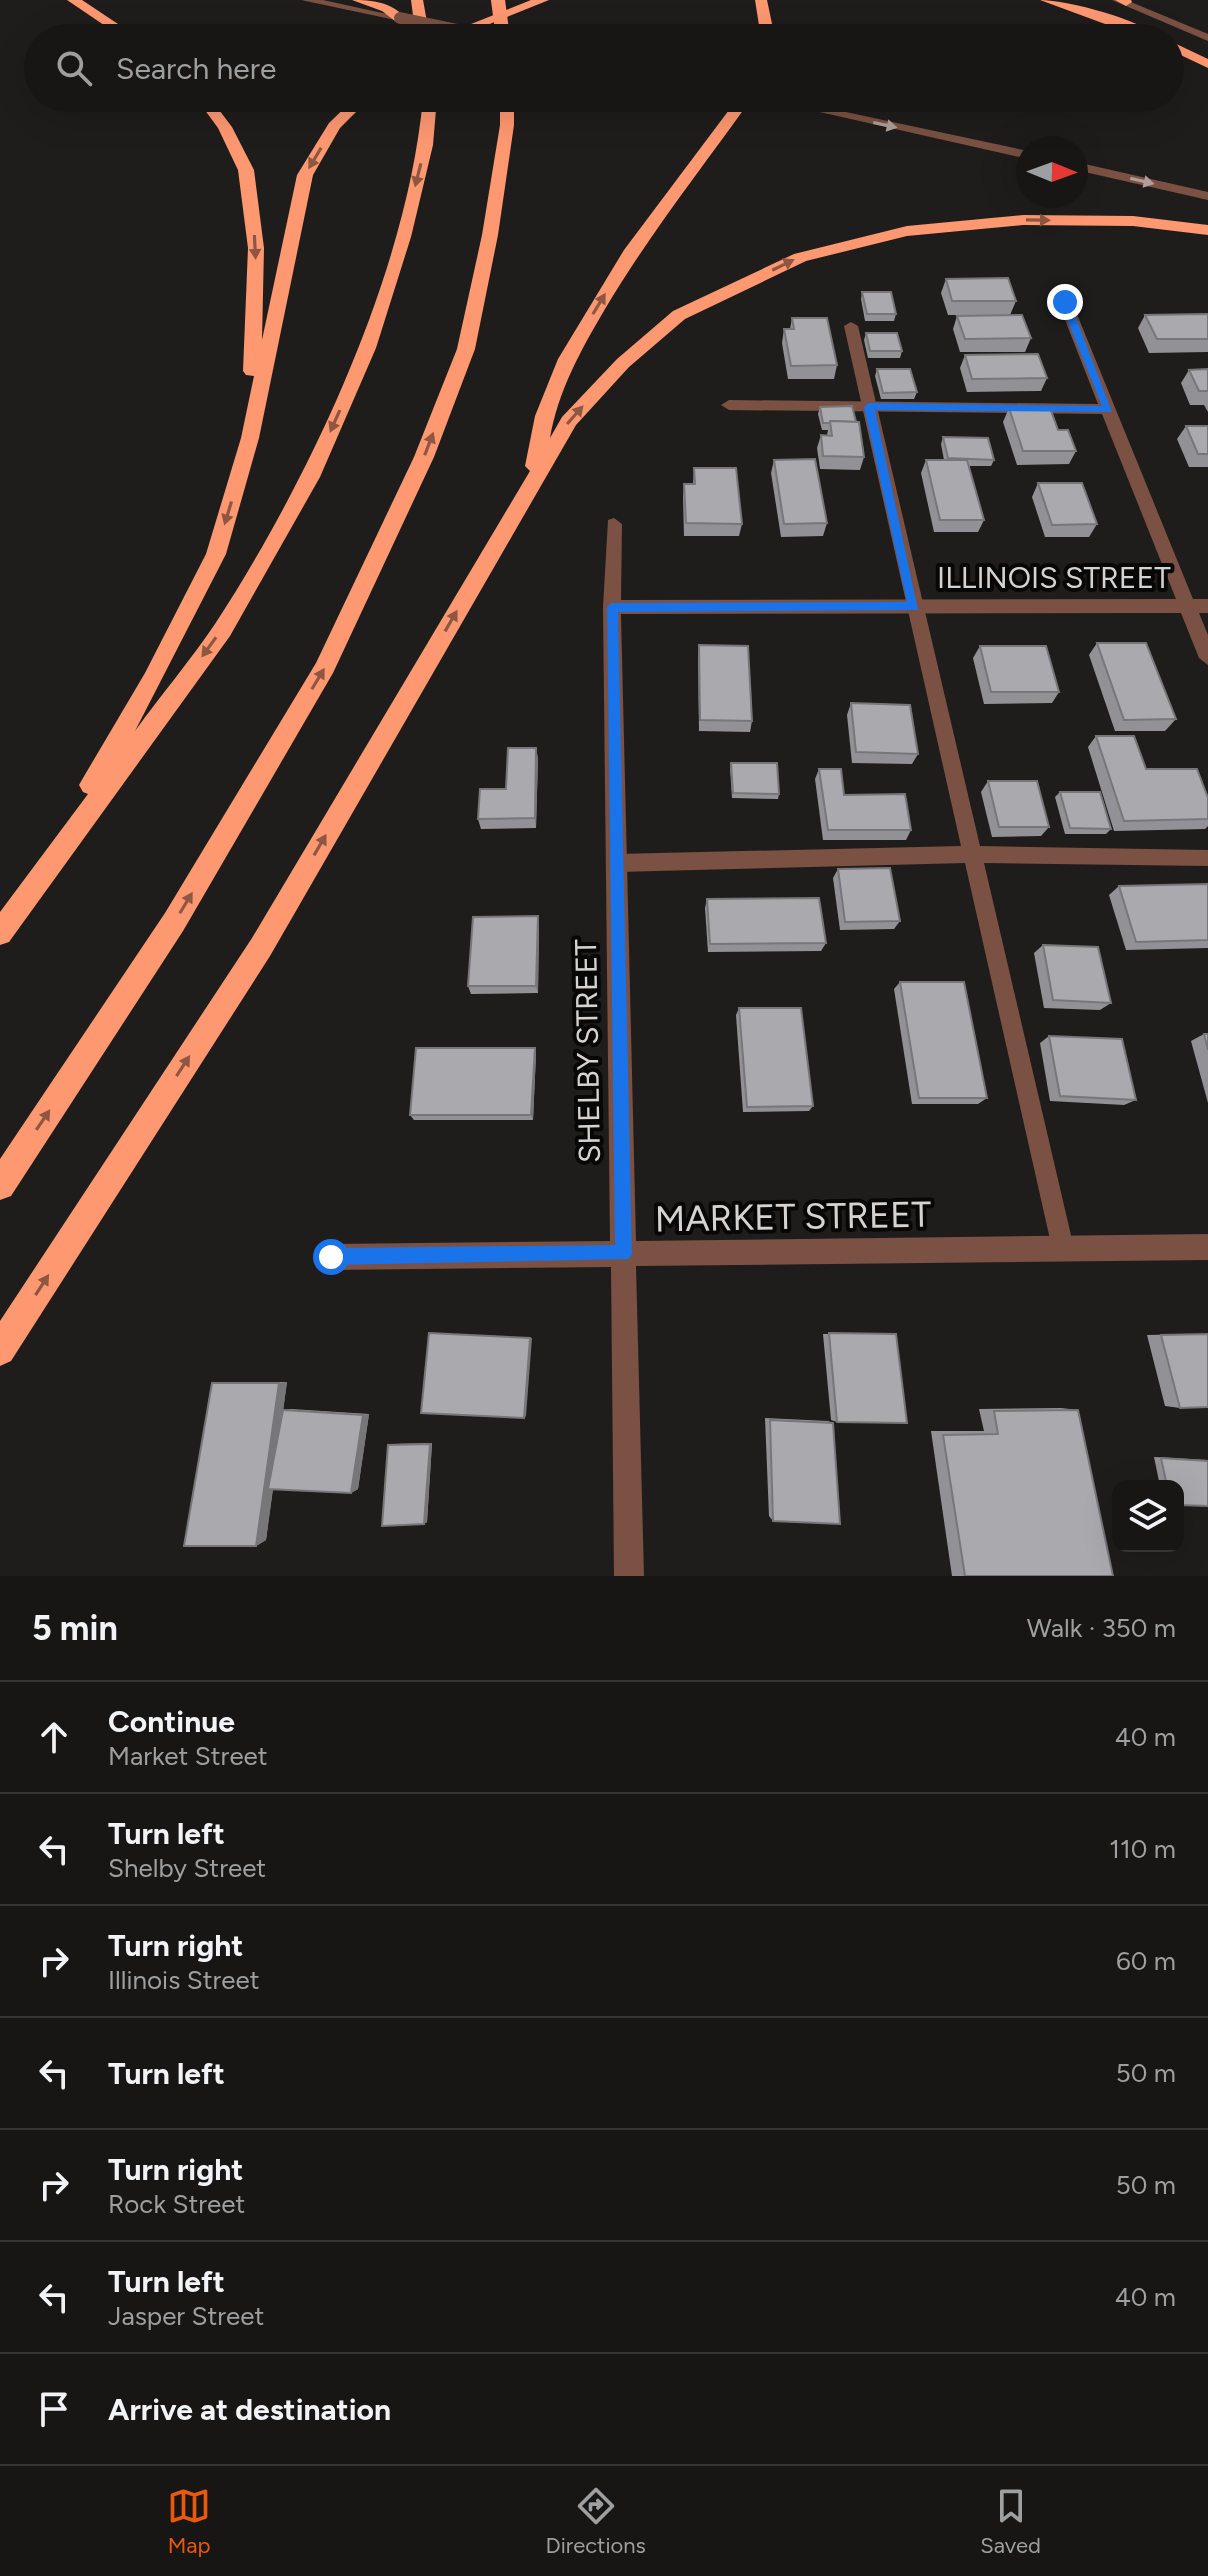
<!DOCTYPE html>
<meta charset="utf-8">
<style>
:root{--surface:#171614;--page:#242322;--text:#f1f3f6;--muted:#9e9fa0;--line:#363534;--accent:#ea580c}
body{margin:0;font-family:Figtree,sans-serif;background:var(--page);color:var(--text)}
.controls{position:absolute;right:24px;bottom:24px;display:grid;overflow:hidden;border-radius:16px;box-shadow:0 8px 32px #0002}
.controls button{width:72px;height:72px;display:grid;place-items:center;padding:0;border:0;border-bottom:2px solid var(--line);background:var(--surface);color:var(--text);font:40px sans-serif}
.compass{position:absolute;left:1016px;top:136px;width:72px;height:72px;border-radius:50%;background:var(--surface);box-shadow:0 8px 32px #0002;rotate:91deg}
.stop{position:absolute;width:24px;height:24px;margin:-18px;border:6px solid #1a73e8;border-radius:50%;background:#fff}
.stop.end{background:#1a73e8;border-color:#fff;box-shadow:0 2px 8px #0008}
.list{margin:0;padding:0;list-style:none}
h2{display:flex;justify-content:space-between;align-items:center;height:104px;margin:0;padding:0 32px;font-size:34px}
h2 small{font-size:26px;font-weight:400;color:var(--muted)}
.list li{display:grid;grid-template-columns:52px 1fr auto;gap:24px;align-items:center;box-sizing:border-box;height:112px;padding:0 32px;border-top:2px solid var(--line)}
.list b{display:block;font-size:30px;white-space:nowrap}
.list p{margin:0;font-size:26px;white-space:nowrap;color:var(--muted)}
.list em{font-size:26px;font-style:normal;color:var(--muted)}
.icon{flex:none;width:44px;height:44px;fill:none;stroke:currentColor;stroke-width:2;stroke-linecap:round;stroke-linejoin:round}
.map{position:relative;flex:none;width:1208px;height:1576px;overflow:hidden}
.search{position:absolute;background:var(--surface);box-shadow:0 8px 32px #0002;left:24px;right:24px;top:24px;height:88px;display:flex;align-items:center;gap:20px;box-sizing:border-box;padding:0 28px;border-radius:44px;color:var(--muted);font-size:30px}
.sheet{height:888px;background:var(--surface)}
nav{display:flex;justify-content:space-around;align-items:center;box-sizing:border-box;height:112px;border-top:2px solid var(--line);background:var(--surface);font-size:22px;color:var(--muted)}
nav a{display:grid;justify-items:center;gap:4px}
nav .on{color:var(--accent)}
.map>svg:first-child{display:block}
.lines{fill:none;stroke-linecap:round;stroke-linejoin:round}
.service{fill:#7a5142;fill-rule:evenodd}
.minor{fill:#7a5142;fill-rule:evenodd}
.tertiary{fill:#7a5142;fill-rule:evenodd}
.motorway{fill:#fe9871;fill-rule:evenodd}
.tertiary-bridge{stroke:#7a5142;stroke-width:12}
.motorway-bridge{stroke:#fe9871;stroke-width:14}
.wall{fill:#929296}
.shaded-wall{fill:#77777a}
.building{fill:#aaaaae;stroke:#77777a;stroke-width:2}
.oneway{fill:#b09f98}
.oneway2{fill:#8f5741}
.route{fill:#1a73e8}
.labels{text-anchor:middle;stroke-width:8;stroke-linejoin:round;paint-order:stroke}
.street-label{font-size:30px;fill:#d4d3d1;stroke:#080707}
.near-street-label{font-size:36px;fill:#d4d3d1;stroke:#080707}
</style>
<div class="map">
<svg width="1208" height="1576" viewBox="0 0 1208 1576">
<rect width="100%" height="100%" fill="#1f1d1b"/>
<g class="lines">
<polygon class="service" points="851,322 858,326 980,846 1208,850 1208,866 984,863 1074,1248 1071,1256 1063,1259 1055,1256 1052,1248 965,863 617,872 610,869 608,863 610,857 617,854 961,846 844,326"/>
<polygon class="minor" points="1065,298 1072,302 1193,599 1208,599 1208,613 1199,613 1208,635 1208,665 1199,658 1181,613 621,614 636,1241 1208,1234 1208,1260 636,1266 644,1576 614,1576 611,1267 331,1270 322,1266 318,1257 322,1248 331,1244 610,1241 603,607 608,520 614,518 622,524 621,600 1176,599 1102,414 729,410 721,405 729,400 1098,404 1058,302"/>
<g class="tertiary">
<polygon points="301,0 323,0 405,18 400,21"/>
<polygon points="1112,0 1126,0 1208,34 1208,41"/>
<polygon points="758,98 780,98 1028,151 1028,159"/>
<polygon points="1076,162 1208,192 1208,200 1076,170"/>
</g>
<g class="motorway">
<polygon points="67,0 82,0 139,38 123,38"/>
<path d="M352,0c21,0 39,2 54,18l-11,3 -13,-10z"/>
<polygon points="411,0 423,0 430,38 416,38"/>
<polygon points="531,0 549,0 455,38 436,38"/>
<polygon points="755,0 767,0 775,38 761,38"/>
<path d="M1040,0c29,0 100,20 122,38h-19z"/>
<polygon points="1115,0 1131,0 1132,2 1126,6"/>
<polygon points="1170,41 1208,59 1208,68 1170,50"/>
<path d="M196,98h14l22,29 22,43 10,78 -2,92 35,-165 32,-52 26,-25h15l-30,30 -27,47 -54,263 -33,116 -91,177c26,-36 55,-70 80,-107 95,-146 192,-351 208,-526h14l-4,47 -22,92 -35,111 -56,129 -90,159 -221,306 -9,3v-33l88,-118 -5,-2 -4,-7 4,-7 62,-105 61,-119 35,-116 13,-62 -8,-1 -3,-4 5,-123 -10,-78 -20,-42z"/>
<polygon points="500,98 514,98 514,125 498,235 475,349 434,457 333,673 183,931 11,1196 0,1200 0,1159 165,913 316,663 414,457 457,349 482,235 500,125"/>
<path d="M738,98h14c-50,70 -103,137 -147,211 -24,41 -47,82 -55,129l12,-21 55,-58 56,-48 121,-57 113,-28 116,-11 110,1 75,9v10l-75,-9 -110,-1 -116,11 -101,25 -121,58 -56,48 -53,58 -306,531 -259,405 -11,5v-45l252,-383 278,-467 -5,-5 10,-50 23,-57 66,-109z"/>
</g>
<polyline class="tertiary-bridge" points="400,18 496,38"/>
<polyline class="motorway-bridge" points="498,0 503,38"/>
</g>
<g class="wall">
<polygon points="946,279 1016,301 1010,315 948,315 941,293"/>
<polygon points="862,292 896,314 894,321 865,321 861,299"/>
<polygon points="1208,314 1208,352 1149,353 1138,328 1145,315"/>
<polygon points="957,316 1031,338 1025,352 960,352 953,329"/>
<polygon points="792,318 837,365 834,379 788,379 782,343 784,329 790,329"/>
<polygon points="866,333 902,351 900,358 868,358 864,340"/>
<polygon points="965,355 1047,378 1041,391 967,392 960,368"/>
<polygon points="877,369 917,392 914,399 881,399 875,376"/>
<polygon points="1208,369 1208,412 1204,405 1190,405 1181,383 1189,370"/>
<polygon points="820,407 864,457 860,470 820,469 817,448 821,435 827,435 828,430 822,430 818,414"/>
<polygon points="1009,408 1058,430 1076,451 1069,464 1017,465 1003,422"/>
<polygon points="1186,426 1208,426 1208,467 1189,467 1177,439"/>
<polygon points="943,437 994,460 991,466 969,466 984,520 978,532 934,532 921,473 926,460 944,460 941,444"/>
<polygon points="774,460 827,523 823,536 781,537 771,473"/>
<polygon points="694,468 742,524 739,536 684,536 683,497 684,484 693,484"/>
<polygon points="1038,483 1097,524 1089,537 1045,537 1032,497"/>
<polygon points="1097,643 1176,719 1165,731 1115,731 1089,655"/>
<polygon points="699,645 752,721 750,732 699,731 698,657"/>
<polygon points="980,646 1059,692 1052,703 984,704 973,658"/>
<polygon points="851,703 918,754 912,764 852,763 847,715"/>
<polygon points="1096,736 1146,769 1208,798 1208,826 1205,829 1114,831 1088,747"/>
<polygon points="536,748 538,759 536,828 481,829 478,819 506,789"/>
<polygon points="731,763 779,794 778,799 732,798 730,768"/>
<polygon points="819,769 844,795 911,830 906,840 823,840 815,779"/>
<polygon points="988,781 1049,827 1041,836 992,837 981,792"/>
<polygon points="1060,792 1111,829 1106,834 1065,834 1055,797"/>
<polygon points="838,869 900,921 894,929 840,930 833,878"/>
<polygon points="1208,884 1208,948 1126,950 1109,895 1119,886"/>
<polygon points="707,899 826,943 821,951 708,952 705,908"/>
<polygon points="538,916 539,925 538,993 471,994 468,986"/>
<polygon points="1043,945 1111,1003 1100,1010 1044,1008 1034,953"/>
<polygon points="900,982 987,1098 978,1104 912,1104 894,989"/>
<polygon points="739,1008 813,1106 809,1111 743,1112 736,1015"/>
<polygon points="1204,1034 1208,1034 1208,1103 1191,1041"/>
<polygon points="1049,1036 1136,1100 1124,1105 1050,1101 1040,1043"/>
<polygon points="535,1048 536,1054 533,1120 414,1120 410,1115"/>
<polygon points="823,1334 896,1334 837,1422 831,1420"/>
<polygon points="1208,1334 1208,1408 1208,1407 1180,1408 1165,1406 1147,1335"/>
<polygon points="222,1382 287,1382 283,1410 291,1409 369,1414 358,1489 351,1493 273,1489 266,1540 256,1546 212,1383"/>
<polygon points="1061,1408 1078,1410 1113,1576 952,1576 931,1431 984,1431 979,1409"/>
<polygon points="765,1418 828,1421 833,1423 773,1521 769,1516"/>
<polygon points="432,1443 427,1522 424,1524 388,1445 391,1444"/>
<polygon points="1154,1457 1208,1460 1208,1506 1178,1486 1160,1486"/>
</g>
<g class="shaded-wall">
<polygon points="536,748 538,759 536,828 535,818"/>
<polygon points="538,916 539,925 538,993 536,986"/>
<polygon points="535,1048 536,1054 533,1120 531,1115"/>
<polygon points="530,1338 532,1338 526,1416 524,1418"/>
<polygon points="287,1382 266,1540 256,1546 279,1383"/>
<polygon points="369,1414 358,1489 351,1493 363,1415"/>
<polygon points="432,1443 427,1522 424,1524 430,1444"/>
</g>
<g class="building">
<polygon points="1008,278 1016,301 952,301 946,279"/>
<polygon points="862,292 891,292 896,314 867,314"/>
<polygon points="1208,314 1208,339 1157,339 1145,315"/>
<polygon points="1022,315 1031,338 965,339 957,316"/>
<polygon points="792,318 827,318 837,365 791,366 784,329 794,329"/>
<polygon points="866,333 897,333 902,351 870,351"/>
<polygon points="1038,354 1047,378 972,379 965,355"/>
<polygon points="877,369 910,369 917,392 883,393"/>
<polygon points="1208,369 1208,391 1199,391 1189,370"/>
<polygon points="852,406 856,422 830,421 830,423 823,423 820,407"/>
<polygon points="1009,408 1050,408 1058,430 1068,430 1076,451 1023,451"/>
<polygon points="830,421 859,422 864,457 823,456 821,435 832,436"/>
<polygon points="1186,426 1208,426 1208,454 1198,454"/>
<polygon points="943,437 988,438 994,460 948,458"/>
<polygon points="815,459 827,523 784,524 774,460"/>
<polygon points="926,460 967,460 984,520 940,520"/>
<polygon points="694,468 736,468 742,524 686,523 684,484 695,484"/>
<polygon points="1038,483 1082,483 1097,524 1052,525"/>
<polygon points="1097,643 1146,643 1176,719 1124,720"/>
<polygon points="699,645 748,646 752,721 700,720"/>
<polygon points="980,646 1046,646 1059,692 991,692"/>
<polygon points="851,703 910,705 918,754 856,752"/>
<polygon points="1096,736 1134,736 1146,769 1197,769 1208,798 1208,819 1124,821"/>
<polygon points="508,748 536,748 535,818 478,819 480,789 506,789"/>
<polygon points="731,763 777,763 779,794 733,793"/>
<polygon points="819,769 841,769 844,795 905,794 911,830 828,830"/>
<polygon points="988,781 1037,781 1049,827 999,827"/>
<polygon points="1060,792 1100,792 1111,829 1070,828"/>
<polygon points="890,868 900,921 845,922 838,869"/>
<polygon points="1208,884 1208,940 1136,942 1119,886"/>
<polygon points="819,898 826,943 710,944 707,899"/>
<polygon points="538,916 536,986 468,986 473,917"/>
<polygon points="1043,945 1098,947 1111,1003 1053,1000"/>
<polygon points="900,982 964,982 987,1098 919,1098"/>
<polygon points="739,1008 801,1008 813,1106 747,1107"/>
<polygon points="1204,1034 1208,1034 1208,1050"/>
<polygon points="1049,1036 1122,1039 1136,1100 1060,1096"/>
<polygon points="416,1048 535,1048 531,1115 410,1115"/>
<polygon points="429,1333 530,1338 524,1418 421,1413"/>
<polygon points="829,1333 896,1334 907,1423 837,1422"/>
<polygon points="1208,1334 1208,1407 1180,1408 1161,1335"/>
<polygon points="212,1383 279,1383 256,1546 184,1546"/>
<polygon points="283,1410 363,1415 351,1493 268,1489"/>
<polygon points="1078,1410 1113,1576 965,1576 943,1435 998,1434 994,1411"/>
<polygon points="770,1420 833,1423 840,1524 773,1521"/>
<polygon points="430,1444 424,1524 382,1526 388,1445"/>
<polygon points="1161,1458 1208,1461 1208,1506 1178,1505 1178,1486 1167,1486"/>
</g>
<defs><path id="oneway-solid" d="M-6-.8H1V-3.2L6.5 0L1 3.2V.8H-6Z" transform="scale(2)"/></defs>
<g class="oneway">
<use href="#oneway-solid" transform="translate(885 125) rotate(12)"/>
<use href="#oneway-solid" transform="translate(1142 181) rotate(13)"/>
</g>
<g class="oneway2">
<use href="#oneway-solid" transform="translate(315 158) rotate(121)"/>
<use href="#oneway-solid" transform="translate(418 175) rotate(104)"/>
<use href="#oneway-solid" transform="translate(1038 220) rotate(1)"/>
<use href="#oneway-solid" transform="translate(255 247) rotate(87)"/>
<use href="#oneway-solid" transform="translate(783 265) rotate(-26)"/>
<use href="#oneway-solid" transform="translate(599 304) rotate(-59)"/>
<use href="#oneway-solid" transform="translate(575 415) rotate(-49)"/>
<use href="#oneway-solid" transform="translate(335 421) rotate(114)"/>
<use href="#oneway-solid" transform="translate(429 444) rotate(-69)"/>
<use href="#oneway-solid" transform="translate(228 513) rotate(107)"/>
<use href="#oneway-solid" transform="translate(451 621) rotate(-60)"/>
<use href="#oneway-solid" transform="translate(209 647) rotate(126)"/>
<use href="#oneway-solid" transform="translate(318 679) rotate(-59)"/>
<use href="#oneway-solid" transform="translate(320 845) rotate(-60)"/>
<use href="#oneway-solid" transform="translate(186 903) rotate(-59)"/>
<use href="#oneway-solid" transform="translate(183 1066) rotate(-57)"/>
<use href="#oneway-solid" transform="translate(43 1120) rotate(-56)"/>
<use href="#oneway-solid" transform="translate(42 1285) rotate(-57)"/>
</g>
<polygon class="route" points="1065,300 1070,302 1112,412 875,410 918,610 618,612 632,1254 629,1259 331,1265 325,1262 323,1257 325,1251 331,1248 615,1245 607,607 612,603 907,602 864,407 869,403 1102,406 1060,302"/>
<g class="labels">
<g class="street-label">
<text x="1054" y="588">ILLINOIS STREET</text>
<text transform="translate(588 1051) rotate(-91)" y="10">SHELBY STREET</text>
</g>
<g class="near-street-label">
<text transform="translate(793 1216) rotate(-1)" y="13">MARKET STREET</text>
</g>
</g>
</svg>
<div class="controls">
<button><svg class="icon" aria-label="layers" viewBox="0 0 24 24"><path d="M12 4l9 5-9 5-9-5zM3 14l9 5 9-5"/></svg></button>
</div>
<svg class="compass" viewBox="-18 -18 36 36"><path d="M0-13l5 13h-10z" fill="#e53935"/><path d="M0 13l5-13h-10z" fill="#9e9fa0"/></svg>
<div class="stop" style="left:331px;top:1257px"></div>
<div class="stop end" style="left:1065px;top:302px"></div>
<div class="search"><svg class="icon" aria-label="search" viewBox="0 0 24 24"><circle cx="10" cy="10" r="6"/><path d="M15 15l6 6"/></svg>Search here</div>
</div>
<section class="sheet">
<h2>5 min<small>Walk · 350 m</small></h2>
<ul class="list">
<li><svg class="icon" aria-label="ahead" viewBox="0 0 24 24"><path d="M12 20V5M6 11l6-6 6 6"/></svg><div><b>Continue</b><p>Market Street</p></div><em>40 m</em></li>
<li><svg class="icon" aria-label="left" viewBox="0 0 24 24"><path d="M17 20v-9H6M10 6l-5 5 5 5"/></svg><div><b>Turn left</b><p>Shelby Street</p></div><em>110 m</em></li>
<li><svg class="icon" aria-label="right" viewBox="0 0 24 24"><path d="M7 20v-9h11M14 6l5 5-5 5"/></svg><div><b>Turn right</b><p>Illinois Street</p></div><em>60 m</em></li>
<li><svg class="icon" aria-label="left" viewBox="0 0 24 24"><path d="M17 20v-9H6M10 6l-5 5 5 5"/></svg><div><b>Turn left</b></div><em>50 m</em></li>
<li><svg class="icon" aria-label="right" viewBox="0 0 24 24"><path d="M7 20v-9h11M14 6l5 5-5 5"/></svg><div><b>Turn right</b><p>Rock Street</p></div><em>50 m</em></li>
<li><svg class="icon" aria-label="left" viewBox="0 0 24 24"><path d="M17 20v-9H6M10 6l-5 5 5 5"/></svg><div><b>Turn left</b><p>Jasper Street</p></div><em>40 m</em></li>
<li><svg class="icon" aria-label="arrive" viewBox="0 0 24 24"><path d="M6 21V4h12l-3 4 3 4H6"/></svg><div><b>Arrive at destination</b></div></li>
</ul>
</section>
<nav>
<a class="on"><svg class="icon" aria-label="map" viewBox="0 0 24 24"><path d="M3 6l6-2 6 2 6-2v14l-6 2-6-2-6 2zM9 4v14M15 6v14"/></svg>Map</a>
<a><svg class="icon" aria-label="directions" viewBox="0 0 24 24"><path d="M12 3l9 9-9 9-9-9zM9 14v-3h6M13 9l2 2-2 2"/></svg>Directions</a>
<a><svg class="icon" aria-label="saved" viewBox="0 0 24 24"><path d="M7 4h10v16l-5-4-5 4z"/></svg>Saved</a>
</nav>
